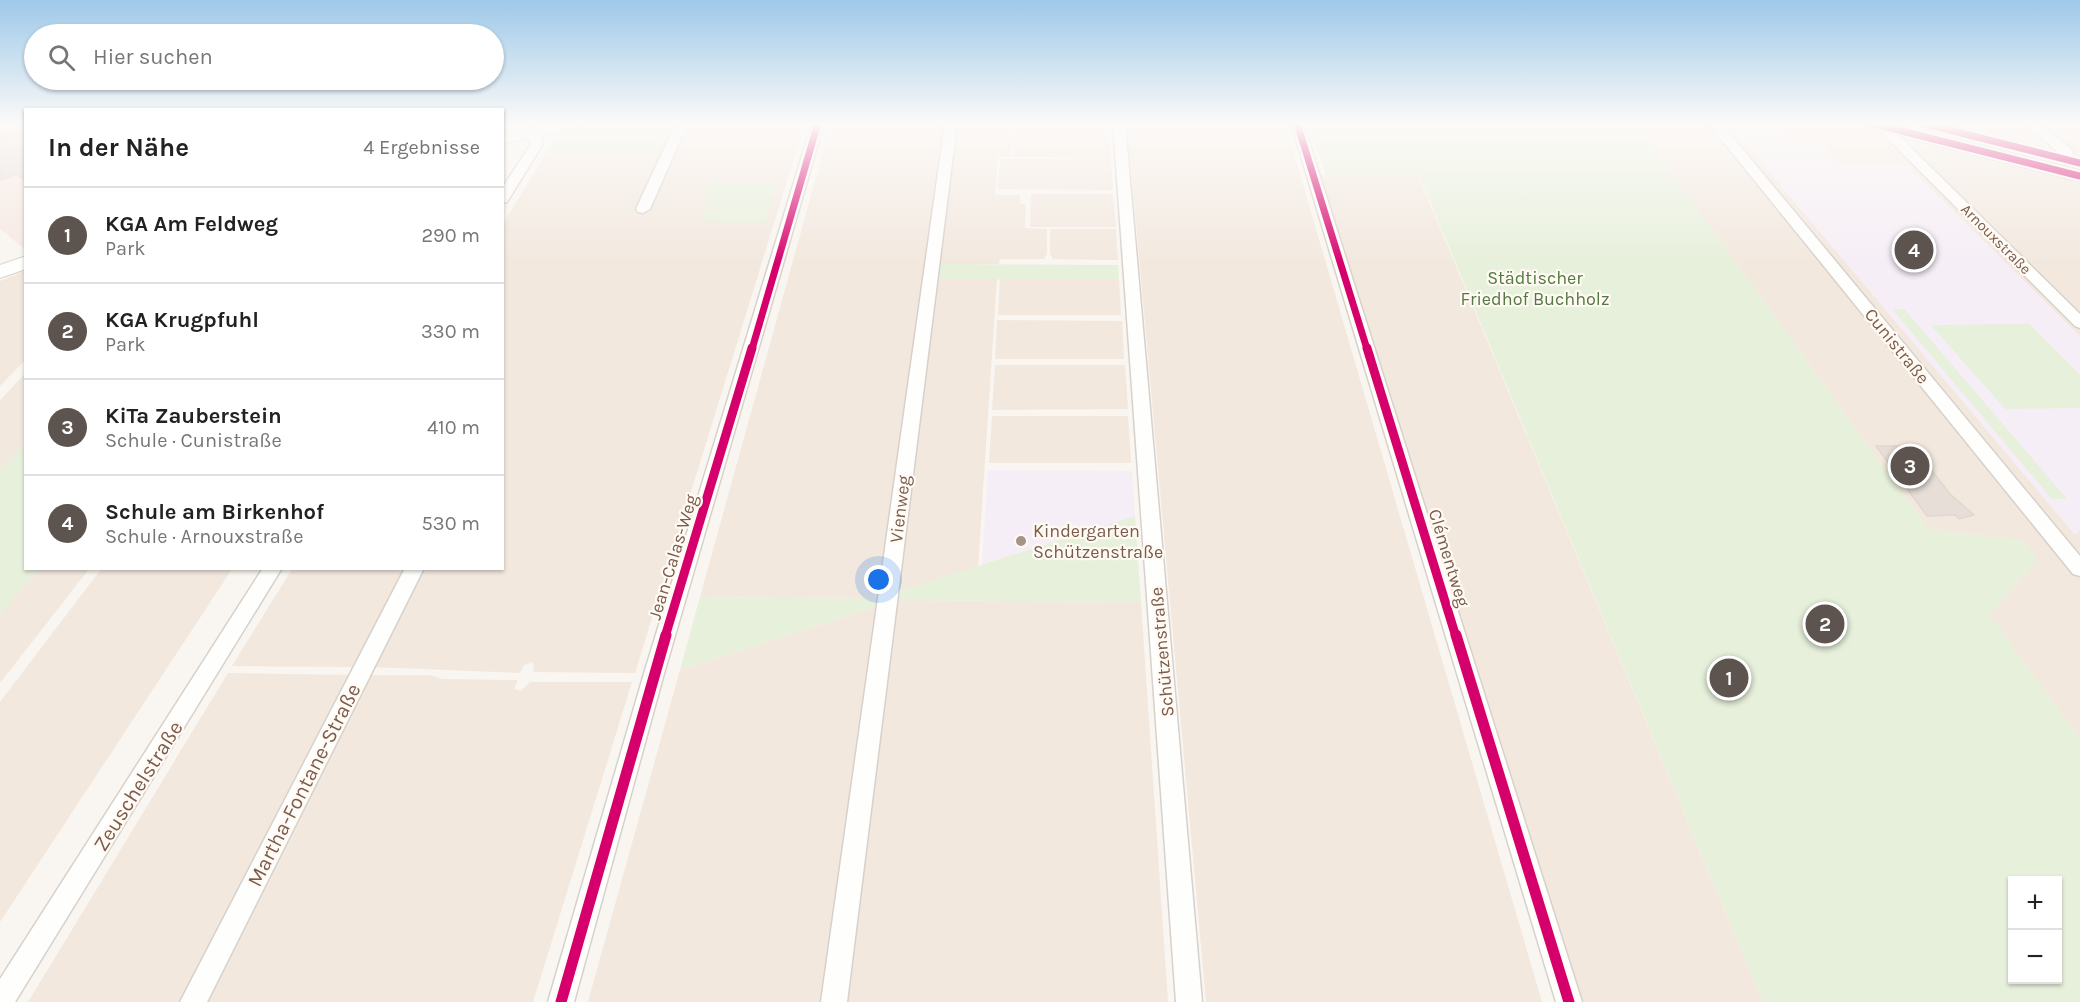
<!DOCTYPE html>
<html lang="de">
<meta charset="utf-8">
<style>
:root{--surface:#fff;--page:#f6f6f6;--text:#222;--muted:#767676;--line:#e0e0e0;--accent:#5d544f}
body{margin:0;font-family:Karla,sans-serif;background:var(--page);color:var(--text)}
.controls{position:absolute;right:18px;bottom:18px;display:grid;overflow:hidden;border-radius:0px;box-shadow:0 2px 4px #0004}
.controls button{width:54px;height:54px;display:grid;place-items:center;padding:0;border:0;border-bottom:2px solid var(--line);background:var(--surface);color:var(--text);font:30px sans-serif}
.you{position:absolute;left:879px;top:580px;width:21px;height:21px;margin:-15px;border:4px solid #fff;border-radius:50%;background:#1a73e8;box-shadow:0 0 0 9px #1a73e833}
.badge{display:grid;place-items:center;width:39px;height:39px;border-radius:50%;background:var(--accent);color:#fff;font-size:20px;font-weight:700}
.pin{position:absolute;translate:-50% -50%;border:3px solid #fff;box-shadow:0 2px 6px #0006}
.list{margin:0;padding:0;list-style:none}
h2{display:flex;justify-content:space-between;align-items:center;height:78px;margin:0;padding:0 24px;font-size:26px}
h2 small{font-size:20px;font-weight:400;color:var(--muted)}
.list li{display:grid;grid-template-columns:39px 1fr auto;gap:18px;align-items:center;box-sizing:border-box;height:96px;padding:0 24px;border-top:2px solid var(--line)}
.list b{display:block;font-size:22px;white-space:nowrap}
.list p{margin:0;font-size:20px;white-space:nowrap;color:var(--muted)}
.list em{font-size:20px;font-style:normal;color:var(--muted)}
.icon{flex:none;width:33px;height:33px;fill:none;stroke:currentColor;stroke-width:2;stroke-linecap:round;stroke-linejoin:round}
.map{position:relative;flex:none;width:2080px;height:1002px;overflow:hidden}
.search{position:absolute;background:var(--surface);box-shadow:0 2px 4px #0004;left:24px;top:24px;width:480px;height:66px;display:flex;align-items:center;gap:15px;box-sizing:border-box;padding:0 21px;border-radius:33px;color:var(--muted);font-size:22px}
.panel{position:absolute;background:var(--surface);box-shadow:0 2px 4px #0004;left:24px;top:108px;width:480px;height:462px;border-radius:0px}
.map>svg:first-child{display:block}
.residential{fill:#f2e8de}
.commercial{fill:#f6e8e1}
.education{fill:#f6eef6}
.green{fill:#e7f0db;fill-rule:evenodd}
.building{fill:#e6ded7;stroke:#e2d8d2;stroke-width:1.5}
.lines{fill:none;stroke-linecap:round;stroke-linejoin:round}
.minor-casing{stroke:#d7d1cb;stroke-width:3}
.secondary-casing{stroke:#d9d2cb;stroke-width:2}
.minor{fill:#fefefd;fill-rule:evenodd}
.secondary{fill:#fefefd;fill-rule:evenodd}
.tram{stroke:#e6e3e7;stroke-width:1.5}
.cycleway-far2-casing{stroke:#fffaf3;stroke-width:10}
.cycleway-far1-casing{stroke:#fffaf3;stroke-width:13}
.cycleway-casing{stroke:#fffaf3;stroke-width:15}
.cycleway-far2{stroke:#d6006c;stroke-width:7}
.cycleway-far1{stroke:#d6006c;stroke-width:9}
.cycleway{stroke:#d6006c;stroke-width:11}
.poi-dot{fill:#a69286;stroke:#fffaf3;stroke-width:2}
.labels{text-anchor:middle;stroke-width:4.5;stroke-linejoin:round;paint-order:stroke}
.far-street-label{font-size:15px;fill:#7a5c4d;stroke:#fffaf3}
.park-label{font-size:18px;fill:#537a41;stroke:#fffaf3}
.street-label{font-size:18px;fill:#7a5c4d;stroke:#fffaf3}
.poi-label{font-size:18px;fill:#7a5c4d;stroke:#fffaf3;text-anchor:start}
.near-street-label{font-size:21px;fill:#7a5c4d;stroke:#fffaf3}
</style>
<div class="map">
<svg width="2080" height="1002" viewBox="0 0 2080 1002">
<rect width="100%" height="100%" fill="#f9f5f0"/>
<g class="residential">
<polygon points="603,123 805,123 635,673 534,672 533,662 524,665 520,673 371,667 422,569 502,568 503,224 559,132"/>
<polygon points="831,123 945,123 879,599 700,597"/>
<polygon points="955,123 1109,123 1109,126 1012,126 1011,157 998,157 995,195 1020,195 1020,204 1026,204 1025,228 1047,229 1047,253 1044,259 1000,259 999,264 938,264"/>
<polygon points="1127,123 1285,123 1542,1002 1206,1002"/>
<polygon points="1635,123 1845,123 2080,183 2080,739 1988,613 2038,560 2023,541 1928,529"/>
<polygon points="1931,123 2026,123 2060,152 2047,152"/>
<polygon points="2037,123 2080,123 2080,159 2075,154"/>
<polygon points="1015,127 1109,127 1111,158 1014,157"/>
<polygon points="1000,159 1111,159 1113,190 998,189"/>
<polygon points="1321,175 1418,175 1763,1002 1581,1002"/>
<polygon points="1031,194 1113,194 1116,227 1030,227"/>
<polygon points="1050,229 1116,229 1118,260 1053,259 1050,253"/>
<polygon points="25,271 25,360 0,386 0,281"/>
<polygon points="936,279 997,279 978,567 897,592"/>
<polygon points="1000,279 1119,280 1121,315 998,315"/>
<polygon points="997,320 1122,321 1124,359 995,359"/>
<polygon points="995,365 1125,365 1128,409 992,410"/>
<polygon points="25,374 25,443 0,471 0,400"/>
<polygon points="992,416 1128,416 1131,463 989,463"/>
<polygon points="102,568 232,569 0,922 0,702"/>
<polygon points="38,569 89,569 0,683 0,615"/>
<polygon points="292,569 408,569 357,667 232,666"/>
<polygon points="896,600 1141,602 1168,1002 844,1002"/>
<polygon points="878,606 823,1002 588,1002 680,670"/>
<polygon points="228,673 353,675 183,1002 28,1002"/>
<polygon points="368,675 430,675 442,679 518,680 514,689 521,691 530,682 632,682 533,1002 202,1002"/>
</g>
<polygon class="commercial" points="4,123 25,123 25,249 0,229 0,125"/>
<g class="education">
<polygon points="1733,129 1761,129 1823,144 1840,165 1907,165 2080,336 2080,530 2075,535"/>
<polygon points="988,470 1132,471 1135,516 982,565"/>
</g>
<g class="green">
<polygon points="599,123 666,123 651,154 546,153 559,132"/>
<path d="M1308,123h327l293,406 95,12 16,19 -50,54 91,125v263h-317l-344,-827h-93zM2012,880h46v100h-46z"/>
<polygon points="709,182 777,184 765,223 701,222 708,204 703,197"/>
<polygon points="938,264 1118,265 1119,280 936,279"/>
<polygon points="1892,309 1904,309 2067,499 2052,499"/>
<polygon points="2029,324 2080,375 2080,408 2005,409 1931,325"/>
<polygon points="25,443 26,568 38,569 0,615 0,471"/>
<polygon points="1135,516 1141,602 896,600 897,592"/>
<polygon points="700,597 879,599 878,606 680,670"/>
</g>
<g class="building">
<polygon points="26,125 26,181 16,174 0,180 0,134"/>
<polygon points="1876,446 1913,446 1950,494 1974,515 1959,519 1955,515 1927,516"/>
</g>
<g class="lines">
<g class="minor-casing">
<g id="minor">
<polygon points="676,123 688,123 650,209 643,213 638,212 636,209"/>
<polygon points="812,123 824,123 663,677 574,1002 548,1002 643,677"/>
<polygon points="945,123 957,123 847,1002 821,1002"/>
<polygon points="1113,123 1125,123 1202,1002 1176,1002"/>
<polygon points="1291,123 1303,123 1582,1002 1556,1002"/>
<polygon points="1708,123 1721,123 2080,556 2080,576 2073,574"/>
<polygon points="2025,123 2039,123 2071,149 2075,160 2074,163 2064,163 2060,154"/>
<polygon points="1892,125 1898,129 1896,133 2080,314 2080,328 2075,326 1886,137 1884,134 1888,126"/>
<polygon points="534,128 540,132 543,144 507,202 502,203 502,188 531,144 528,132"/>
<polygon points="263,568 282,568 15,1002 0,1002 0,979"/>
<polygon points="405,568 424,568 207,1002 180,1002"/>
</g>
</g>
<g class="secondary-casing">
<g id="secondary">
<polygon points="549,123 583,123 580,127 502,144 502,134"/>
<polygon points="1861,123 1892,123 2080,170 2080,182 1864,127"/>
<polygon points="26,256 26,269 0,278 0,265"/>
</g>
</g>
<use href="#minor" class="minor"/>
<use href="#secondary" class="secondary"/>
<polyline class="tram" points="1891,123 2080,171"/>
<g class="cycleway-far2-casing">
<g id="cycleway-far2">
<polyline points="1297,123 1367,349"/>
<polyline points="1870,123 2080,176"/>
<polyline points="1921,123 2080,163"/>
<polyline points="752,349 818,123"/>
</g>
</g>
<g class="cycleway-far1-casing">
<g id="cycleway-far1">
<polyline points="1367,348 1456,637"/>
<polyline points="665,637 752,348"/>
</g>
</g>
<g class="cycleway-casing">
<g id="cycleway">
<polyline points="1456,635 1569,1002"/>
<polyline points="561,1002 666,635"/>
</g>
</g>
<use href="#cycleway-far2" class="cycleway-far2"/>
<use href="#cycleway-far1" class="cycleway-far1"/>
<use href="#cycleway" class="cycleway"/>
</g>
<linearGradient id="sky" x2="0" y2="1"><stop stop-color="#9ec9e9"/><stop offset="0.47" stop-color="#fcfaf8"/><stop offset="1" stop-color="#fcfaf8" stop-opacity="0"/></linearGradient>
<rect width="2080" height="264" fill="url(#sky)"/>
<circle class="poi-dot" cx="1021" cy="541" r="6"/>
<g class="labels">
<g class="far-street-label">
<text transform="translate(1996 239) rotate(45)" y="5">Arnouxstraße</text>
</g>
<g class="park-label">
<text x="1535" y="284">Städtischer<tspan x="1535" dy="21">Friedhof Buchholz</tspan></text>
</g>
<g class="street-label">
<text transform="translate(1897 346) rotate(51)" y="6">Cunistraße</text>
<text transform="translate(900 509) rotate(-83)" y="6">Vienweg</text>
<text transform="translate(673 557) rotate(-73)" y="6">Jean-Calas-Weg</text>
<text transform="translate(1449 558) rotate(73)" y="6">Clémentweg</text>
<text transform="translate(1162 652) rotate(-95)" y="6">Schützenstraße</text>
</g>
<g class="poi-label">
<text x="1033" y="537">Kindergarten<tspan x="1033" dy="21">Schützenstraße</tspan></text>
</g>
<g class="near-street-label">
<text transform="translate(304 785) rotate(-63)" y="7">Martha-Fontane-Straße</text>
<text transform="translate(138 786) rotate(-58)" y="7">Zeuschelstraße</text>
</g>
</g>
</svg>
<div class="controls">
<button>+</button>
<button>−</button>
</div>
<div class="you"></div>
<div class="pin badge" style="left:1729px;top:678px">1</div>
<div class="pin badge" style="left:1825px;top:624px">2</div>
<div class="pin badge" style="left:1910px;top:466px">3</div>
<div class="pin badge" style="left:1914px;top:250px">4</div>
<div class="search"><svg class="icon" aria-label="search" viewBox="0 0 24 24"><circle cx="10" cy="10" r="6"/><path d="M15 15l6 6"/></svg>Hier suchen</div>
<section class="panel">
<h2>In der Nähe<small>4 Ergebnisse</small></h2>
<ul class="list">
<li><span class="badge">1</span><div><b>KGA Am Feldweg</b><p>Park</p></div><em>290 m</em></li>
<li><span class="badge">2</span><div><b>KGA Krugpfuhl</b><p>Park</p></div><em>330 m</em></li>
<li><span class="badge">3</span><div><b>KiTa Zauberstein</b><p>Schule · Cunistraße</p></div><em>410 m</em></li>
<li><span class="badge">4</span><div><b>Schule am Birkenhof</b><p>Schule · Arnouxstraße</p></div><em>530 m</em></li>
</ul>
</section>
</div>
